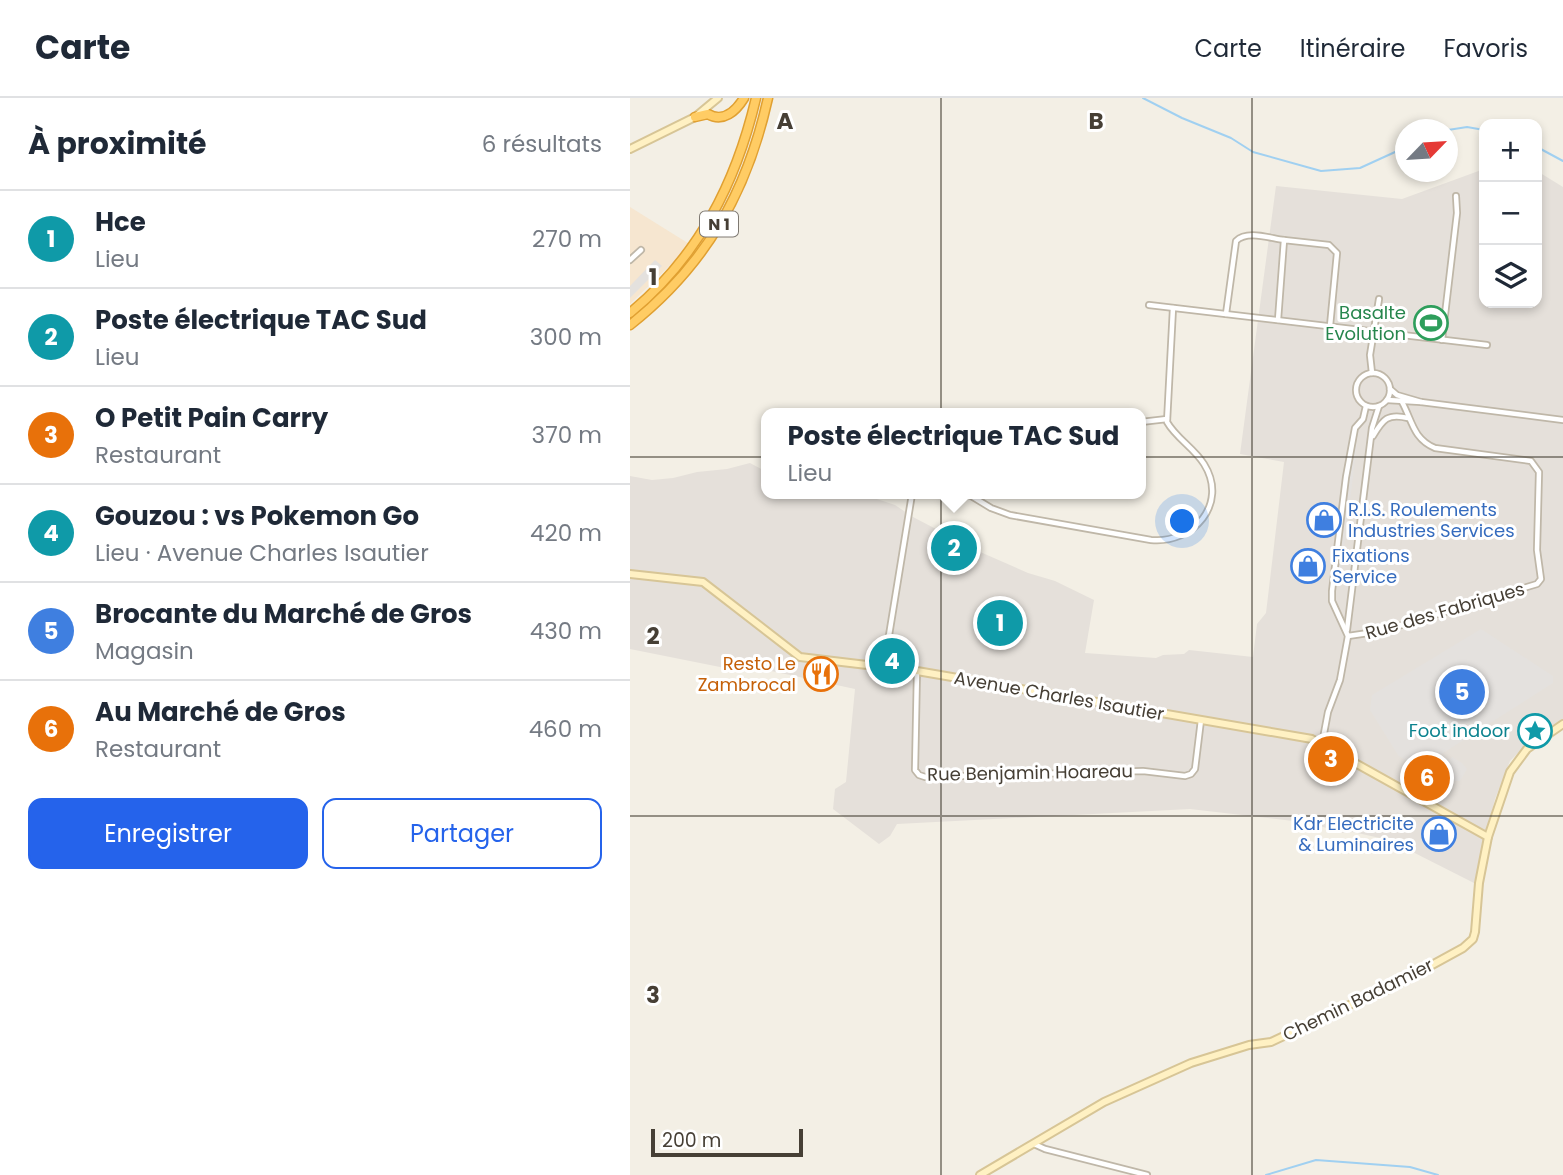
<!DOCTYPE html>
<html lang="fr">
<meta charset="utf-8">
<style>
:root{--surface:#fff;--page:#f6f6f7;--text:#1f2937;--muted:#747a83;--line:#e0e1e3;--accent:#2563eb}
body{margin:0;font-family:Poppins,sans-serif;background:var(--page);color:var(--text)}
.controls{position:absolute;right:21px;top:21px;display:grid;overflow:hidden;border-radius:14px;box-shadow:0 4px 10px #0003}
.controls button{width:63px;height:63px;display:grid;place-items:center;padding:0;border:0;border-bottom:2px solid var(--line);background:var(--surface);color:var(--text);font:35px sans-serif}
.compass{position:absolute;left:765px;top:21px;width:63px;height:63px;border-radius:50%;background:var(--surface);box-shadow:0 4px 10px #0003;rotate:65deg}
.scale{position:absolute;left:21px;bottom:18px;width:152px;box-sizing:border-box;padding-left:7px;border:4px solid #463f35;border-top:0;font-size:19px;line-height:24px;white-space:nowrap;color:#463f35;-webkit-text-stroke:5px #fff;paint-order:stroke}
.you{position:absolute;left:553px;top:424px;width:24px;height:24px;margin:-18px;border:5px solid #fff;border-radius:50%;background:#1a73e8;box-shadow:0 0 0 10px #1a73e833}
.badge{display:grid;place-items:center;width:46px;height:46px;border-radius:50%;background:var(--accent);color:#fff;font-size:23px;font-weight:700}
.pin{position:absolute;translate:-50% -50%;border:4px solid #fff;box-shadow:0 2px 7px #0006}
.popup{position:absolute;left:131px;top:310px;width:385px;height:91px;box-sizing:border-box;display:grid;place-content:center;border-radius:14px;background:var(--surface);filter:drop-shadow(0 2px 5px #0005);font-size:23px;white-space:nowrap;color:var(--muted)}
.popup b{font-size:26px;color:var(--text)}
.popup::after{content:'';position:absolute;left:50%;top:100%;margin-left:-14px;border:14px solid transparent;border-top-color:var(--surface)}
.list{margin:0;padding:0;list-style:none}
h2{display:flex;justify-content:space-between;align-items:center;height:91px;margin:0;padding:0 28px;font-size:30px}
h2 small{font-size:23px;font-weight:400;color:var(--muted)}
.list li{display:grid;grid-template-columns:46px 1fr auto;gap:21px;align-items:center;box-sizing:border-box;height:98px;padding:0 28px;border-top:2px solid var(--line)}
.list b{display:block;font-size:26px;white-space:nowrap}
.list p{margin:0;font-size:23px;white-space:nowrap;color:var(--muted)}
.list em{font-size:23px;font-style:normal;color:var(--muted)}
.actions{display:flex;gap:14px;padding:21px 28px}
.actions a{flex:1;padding:16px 0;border:2px solid var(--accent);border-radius:14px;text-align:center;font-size:24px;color:var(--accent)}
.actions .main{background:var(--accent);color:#fff}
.icon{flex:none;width:38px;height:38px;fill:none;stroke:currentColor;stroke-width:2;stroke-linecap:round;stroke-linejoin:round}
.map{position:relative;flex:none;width:933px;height:1077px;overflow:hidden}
header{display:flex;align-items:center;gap:42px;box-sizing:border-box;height:98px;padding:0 35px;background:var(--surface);border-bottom:2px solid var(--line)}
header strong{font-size:33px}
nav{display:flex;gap:38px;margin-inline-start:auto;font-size:24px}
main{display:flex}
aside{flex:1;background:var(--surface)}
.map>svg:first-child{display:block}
.commercial{fill:#f6e6d0}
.industrial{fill:#e5e0da}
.parking{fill:#e4e1de}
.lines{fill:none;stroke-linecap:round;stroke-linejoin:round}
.stream{stroke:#a0d0f1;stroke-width:2}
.street-casing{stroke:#bfb7a8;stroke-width:8}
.secondary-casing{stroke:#d7c596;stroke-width:10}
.highway-casing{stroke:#e0a032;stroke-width:11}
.street{stroke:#fff;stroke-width:4.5}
.secondary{stroke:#fff1c3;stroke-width:6}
.highway{stroke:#ffcc64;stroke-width:8}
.grid{fill:none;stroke:#463f35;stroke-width:2;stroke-opacity:0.55}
.labels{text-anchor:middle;stroke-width:6;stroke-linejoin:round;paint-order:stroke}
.shield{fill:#fff;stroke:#7e7972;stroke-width:2}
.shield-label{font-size:16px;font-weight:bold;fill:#463f35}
.leisure-label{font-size:18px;fill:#27864d;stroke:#fff;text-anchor:end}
.shop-label{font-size:18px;fill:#366cbe;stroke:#fff;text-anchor:start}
.street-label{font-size:18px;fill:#463f35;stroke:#fff}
.food-label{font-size:18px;fill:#c56008;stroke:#fff;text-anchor:end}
.culture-label{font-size:18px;fill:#0d838f;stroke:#fff;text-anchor:end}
.grid-label{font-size:23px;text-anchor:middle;font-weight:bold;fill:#463f35;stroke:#fff;stroke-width:6;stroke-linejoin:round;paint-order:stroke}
</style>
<header>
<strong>Carte</strong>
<nav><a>Carte</a><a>Itinéraire</a><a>Favoris</a></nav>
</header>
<main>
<aside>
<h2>À proximité<small>6 résultats</small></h2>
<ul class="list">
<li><span class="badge" style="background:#0f9aa8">1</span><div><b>Hce</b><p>Lieu</p></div><em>270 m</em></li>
<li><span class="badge" style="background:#0f9aa8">2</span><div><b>Poste électrique TAC Sud</b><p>Lieu</p></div><em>300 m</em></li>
<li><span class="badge" style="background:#e8710a">3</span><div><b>O Petit Pain Carry</b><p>Restaurant</p></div><em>370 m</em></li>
<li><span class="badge" style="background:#0f9aa8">4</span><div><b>Gouzou : vs Pokemon Go</b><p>Lieu · Avenue Charles Isautier</p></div><em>420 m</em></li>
<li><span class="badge" style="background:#3f7fe0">5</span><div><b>Brocante du Marché de Gros</b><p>Magasin</p></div><em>430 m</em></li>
<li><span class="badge" style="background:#e8710a">6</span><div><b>Au Marché de Gros</b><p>Restaurant</p></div><em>460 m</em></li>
</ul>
<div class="actions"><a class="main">Enregistrer</a><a>Partager</a></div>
</aside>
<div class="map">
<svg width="933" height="1077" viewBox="0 0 933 1077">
<rect width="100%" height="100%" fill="#f3efe5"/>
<polygon class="commercial" points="0,109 61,147 0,206"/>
<polygon class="industrial" points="854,71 854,205 907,205 907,73 933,89 933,621 902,641 880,663 865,701 844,785 759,742 723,734 713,735 680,725 560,711 267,726 260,738 249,746 203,711 205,691 216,684 225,591 127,570 95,570 0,551 0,378 22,382 43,380 67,374 97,371 120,365 137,374 137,396 232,396 265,407 283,419 348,453 398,475 425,483 464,502 455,555 526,560 533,557 554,556 559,552 623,559 627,526 636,515 654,364 610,356 646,88 772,101"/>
<g class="parking">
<polygon points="25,162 32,168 0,200 0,188"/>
<polygon points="723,343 727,347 710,481 707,482 706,494 703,494"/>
<polygon points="851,531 923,578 923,585 788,671 768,657 740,612 742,597"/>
<polygon points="822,659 832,665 837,671 830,683 821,683 814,678 809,671 816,660 819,662"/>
</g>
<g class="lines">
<g class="stream">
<polyline points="513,0 552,20 601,40 623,54 691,73 730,70 776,49"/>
<polyline points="818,32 837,29 854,32"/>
<polyline points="907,49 933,63"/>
<polyline points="636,1077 686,1062 780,1069 808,1077"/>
</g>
<g class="street-casing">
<g id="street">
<polyline points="0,162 11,152"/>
<polyline points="519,207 857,247"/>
<path d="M596,216l10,-73c11,-11 33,-3 48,-1"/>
<polyline points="648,222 654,142 699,147 707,155 700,228"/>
<polyline points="812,242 827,115 826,98"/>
<circle cx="743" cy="292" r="17"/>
<polyline points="742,275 740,257 749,201"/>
<polyline points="757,302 791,304 767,297 760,291"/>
<polyline points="791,304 933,322"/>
<polyline points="511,324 537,321"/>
<path d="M743,338c10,-17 15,-23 35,-18"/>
<path d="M338,396l23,14 19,7 141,25c42,4 78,-36 53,-76 -10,-16 -28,-26 -37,-42l6,-114"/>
<polyline points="717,532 742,330 749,308"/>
<path d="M718,538l34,-5 155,-47 4,-5 -4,-29 2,-78 -8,-11 -96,-13c-22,-9 -23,-28 -33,-46"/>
<polyline points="254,568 282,396"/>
<polyline points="287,573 285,672 289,677 295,679 513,673 555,678 561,676 565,671 571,622"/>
<polyline points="692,646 698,614 710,582 718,538 702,503 702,493 716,379 725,330 733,321 736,308"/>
<polyline points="404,1046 415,1051 517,1077"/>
</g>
</g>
<g class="secondary-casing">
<g id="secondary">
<polyline points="0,51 65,19 88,0"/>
<polyline points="0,476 73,484 170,559 287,573 682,641 858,739"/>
<polyline points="350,1077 474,1004 561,965 619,947 641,944 730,902 749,896 833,850 843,841 845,834 849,785 858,739 880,674 897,651 933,626"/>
</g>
</g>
<g class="highway-casing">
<g id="highway">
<path d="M65,19l13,-3c15,9 28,-3 36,-16"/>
<path d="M0,215c69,-57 106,-130 126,-215"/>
<path d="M0,227c76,-60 117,-133 138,-227"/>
</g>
</g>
<use href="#street" class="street"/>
<use href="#secondary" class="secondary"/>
<use href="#highway" class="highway"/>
</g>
<path class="grid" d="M311,0v1077M622,0v1077M0,359h933M0,718h933"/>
<defs>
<g id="stadium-ring" transform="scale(1.75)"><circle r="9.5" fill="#fff" stroke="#2e9e5b" stroke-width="1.5"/><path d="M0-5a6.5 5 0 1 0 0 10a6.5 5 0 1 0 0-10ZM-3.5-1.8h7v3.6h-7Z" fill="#2e9e5b"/></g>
<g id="shop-ring" transform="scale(1.75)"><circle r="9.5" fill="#fff" stroke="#3f7fe0" stroke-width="1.5"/><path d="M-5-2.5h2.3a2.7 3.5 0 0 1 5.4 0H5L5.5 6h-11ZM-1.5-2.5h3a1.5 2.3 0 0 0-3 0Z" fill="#3f7fe0"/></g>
<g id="restaurant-ring" transform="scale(1.75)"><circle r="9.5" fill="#fff" stroke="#e8710a" stroke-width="1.5"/><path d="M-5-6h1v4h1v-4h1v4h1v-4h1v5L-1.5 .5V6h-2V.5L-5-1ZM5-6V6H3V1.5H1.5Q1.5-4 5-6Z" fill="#e8710a"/></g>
<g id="sight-ring" transform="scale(1.75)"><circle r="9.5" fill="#fff" stroke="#0f9aa8" stroke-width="1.5"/><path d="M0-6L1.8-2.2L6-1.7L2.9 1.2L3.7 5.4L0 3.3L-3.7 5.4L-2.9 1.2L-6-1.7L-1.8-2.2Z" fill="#0f9aa8"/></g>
</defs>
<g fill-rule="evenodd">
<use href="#stadium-ring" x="801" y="225"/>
<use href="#shop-ring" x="694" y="422"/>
<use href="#shop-ring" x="678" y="468"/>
<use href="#restaurant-ring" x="191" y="576"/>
<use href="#sight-ring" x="905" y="633"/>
<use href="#shop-ring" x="809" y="736"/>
</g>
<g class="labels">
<rect class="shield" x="70" y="113.5" width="38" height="25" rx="5"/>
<g class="shield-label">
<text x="89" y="132">N 1</text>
</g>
<g class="leisure-label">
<text x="776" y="221">Basalte<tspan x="776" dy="21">Evolution</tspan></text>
</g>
<g class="shop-label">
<text x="718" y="418">R.I.S. Roulements<tspan x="718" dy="21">Industries Services</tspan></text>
<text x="702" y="464">Fixations<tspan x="702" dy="21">Service</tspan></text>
<text x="784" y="732" text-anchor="end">Kdr Electricite<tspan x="784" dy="21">&amp; Luminaires</tspan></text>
</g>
<g class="street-label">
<text transform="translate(815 513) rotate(-16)" y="6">Rue des Fabriques</text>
<text transform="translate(429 598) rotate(10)" y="6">Avenue Charles Isautier</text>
<text transform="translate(400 675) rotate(-1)" y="6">Rue Benjamin Hoareau</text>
<text transform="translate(728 902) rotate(-26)" y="6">Chemin Badamier</text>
</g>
<g class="food-label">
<text x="166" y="572">Resto Le<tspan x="166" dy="21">Zambrocal</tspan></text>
</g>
<g class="culture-label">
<text x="880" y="639">Foot indoor</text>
</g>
</g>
<g class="grid-label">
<text x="155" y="31">A</text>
<text x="466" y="31">B</text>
<text x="23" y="187">1</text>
<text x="23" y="546">2</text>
<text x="23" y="905">3</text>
</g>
</svg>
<div class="controls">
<button>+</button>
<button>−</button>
<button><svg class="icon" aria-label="layers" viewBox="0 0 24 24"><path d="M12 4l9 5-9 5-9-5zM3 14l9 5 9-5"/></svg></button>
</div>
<svg class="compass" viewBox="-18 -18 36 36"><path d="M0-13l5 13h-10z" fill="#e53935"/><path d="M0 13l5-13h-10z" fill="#747a83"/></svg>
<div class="scale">200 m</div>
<div class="you"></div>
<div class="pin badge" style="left:370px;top:525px;background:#0f9aa8">1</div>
<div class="pin badge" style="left:324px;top:450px;background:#0f9aa8">2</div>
<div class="popup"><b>Poste électrique TAC Sud</b>Lieu</div>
<div class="pin badge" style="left:701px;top:661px;background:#e8710a">3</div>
<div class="pin badge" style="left:262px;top:563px;background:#0f9aa8">4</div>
<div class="pin badge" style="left:832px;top:594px;background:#3f7fe0">5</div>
<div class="pin badge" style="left:797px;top:680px;background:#e8710a">6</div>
</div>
</main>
